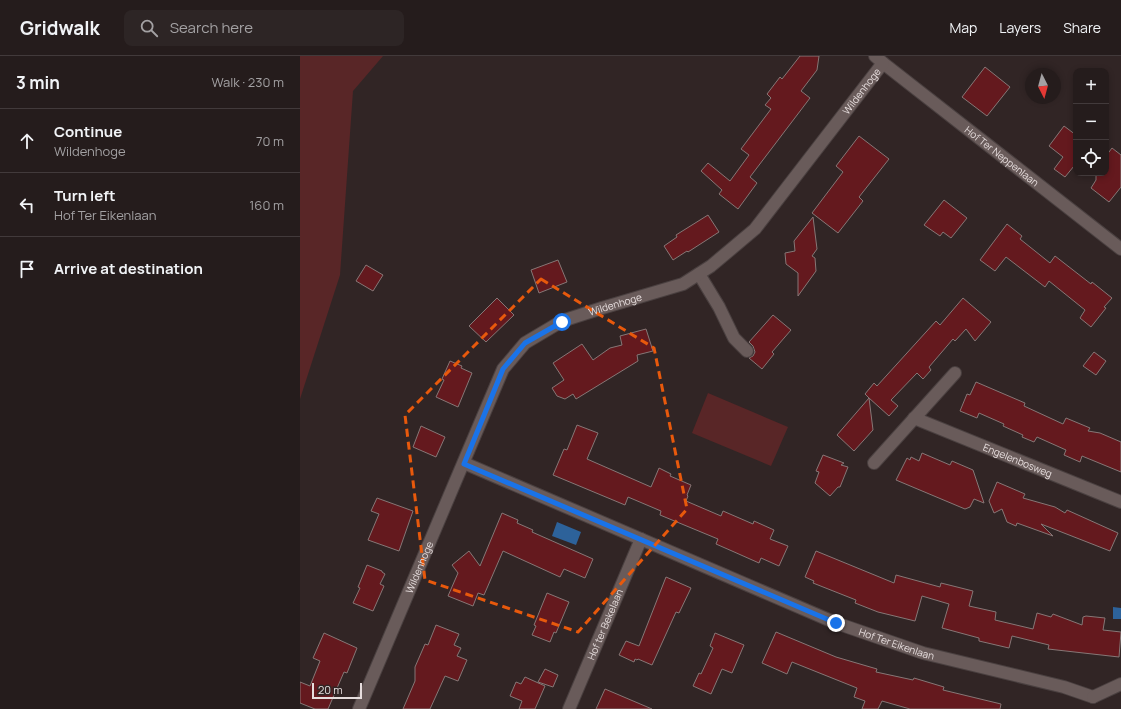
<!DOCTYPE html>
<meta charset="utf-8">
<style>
:root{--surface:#251c1c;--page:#2d2525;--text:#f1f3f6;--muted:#a3a1a3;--line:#423a3b}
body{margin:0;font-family:Manrope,sans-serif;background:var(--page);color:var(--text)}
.controls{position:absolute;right:12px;top:12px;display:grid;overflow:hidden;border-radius:8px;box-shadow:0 2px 6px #0003}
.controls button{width:36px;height:36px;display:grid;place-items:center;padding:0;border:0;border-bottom:1px solid var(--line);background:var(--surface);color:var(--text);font:20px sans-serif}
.compass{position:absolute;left:725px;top:12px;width:36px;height:36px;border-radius:50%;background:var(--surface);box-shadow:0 2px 6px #0003;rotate:174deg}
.scale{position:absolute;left:12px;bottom:10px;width:50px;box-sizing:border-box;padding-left:4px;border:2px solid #e6dddd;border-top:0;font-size:11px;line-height:14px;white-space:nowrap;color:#e6dddd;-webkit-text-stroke:3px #312525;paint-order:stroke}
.stop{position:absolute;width:12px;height:12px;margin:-9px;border:3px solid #1a73e8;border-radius:50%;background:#fff}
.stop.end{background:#1a73e8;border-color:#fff;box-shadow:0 1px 4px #0008}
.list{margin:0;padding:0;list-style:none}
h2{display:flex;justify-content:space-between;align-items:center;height:52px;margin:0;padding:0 16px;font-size:17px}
h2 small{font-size:13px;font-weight:400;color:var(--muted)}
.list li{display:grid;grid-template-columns:26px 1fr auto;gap:12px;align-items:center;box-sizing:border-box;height:64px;padding:0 16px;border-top:1px solid var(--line)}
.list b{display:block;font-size:15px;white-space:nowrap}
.list p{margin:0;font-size:13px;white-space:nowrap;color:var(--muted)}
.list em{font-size:13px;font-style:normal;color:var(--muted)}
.icon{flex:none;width:22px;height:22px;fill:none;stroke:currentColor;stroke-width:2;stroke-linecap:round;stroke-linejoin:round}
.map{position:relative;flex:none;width:821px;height:653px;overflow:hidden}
header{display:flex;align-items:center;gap:24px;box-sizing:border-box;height:56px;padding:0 20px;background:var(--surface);border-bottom:1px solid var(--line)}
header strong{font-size:19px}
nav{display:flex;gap:22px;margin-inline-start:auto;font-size:14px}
.search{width:280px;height:36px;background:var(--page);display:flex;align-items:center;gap:10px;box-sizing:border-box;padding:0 14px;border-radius:8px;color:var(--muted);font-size:15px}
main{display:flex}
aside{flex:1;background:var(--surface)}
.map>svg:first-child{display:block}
.green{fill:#592627}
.water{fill:#2d629a}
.building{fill:#64191e;stroke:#867776}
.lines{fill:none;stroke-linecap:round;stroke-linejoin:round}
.minor-casing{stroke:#4a4040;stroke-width:14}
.minor{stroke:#695b5a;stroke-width:12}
.route{stroke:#1a73e8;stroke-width:5}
.marked{fill:none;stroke:#e8590c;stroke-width:3;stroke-dasharray:8 5;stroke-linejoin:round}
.labels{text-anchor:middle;stroke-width:3;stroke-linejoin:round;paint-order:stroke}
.street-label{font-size:10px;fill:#e6dddd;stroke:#312525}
</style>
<header>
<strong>Gridwalk</strong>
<div class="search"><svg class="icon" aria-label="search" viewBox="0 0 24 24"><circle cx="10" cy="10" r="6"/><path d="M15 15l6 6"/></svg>Search here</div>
<nav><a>Map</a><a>Layers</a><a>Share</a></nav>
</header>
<main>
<aside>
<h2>3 min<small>Walk · 230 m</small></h2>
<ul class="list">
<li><svg class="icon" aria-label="ahead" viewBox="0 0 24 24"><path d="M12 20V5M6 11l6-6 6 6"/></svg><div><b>Continue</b><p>Wildenhoge</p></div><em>70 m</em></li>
<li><svg class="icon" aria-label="left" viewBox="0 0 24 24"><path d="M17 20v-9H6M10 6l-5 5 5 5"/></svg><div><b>Turn left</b><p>Hof Ter Eikenlaan</p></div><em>160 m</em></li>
<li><svg class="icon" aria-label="arrive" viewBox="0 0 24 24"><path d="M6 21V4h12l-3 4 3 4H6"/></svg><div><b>Arrive at destination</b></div></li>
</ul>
</aside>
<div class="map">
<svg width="821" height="653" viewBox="0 0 821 653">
<rect width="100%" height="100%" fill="#312525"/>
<g class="green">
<polygon points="0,0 83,0 53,35 40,219 0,343"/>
<polygon points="408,337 488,371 471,410 392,377"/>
</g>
<g class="water">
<polygon points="257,466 281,476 276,489 252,480"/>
<polygon points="813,551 821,552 821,563 813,563"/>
</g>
<g class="building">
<polygon points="500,0 519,0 517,14 501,35 510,42 450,121 457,127 438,153 419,138 422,134 401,115 408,107 430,125 449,99 441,93 471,53 465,49 471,42 467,38 480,21 482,23"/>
<polygon points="685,11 710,31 687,60 662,41"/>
<polygon points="764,70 776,79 776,111 774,110 765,121 754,113 763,101 749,90"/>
<polygon points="559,80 589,103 559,141 563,145 538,177 512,157 543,116 536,110"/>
<polygon points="812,92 821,99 821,131 809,146 791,132 796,124 796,117 806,117 806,100"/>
<polygon points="644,144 667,162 651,182 643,176 640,180 624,169"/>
<polygon points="408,159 419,176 388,196 387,195 373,204 364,190 377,181 376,179"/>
<polygon points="513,161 517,193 512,200 515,202 516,215 498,240 498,217 486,208 485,197 495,195 494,185"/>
<polygon points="707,168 722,180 720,183 750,207 755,200 791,228 792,226 812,242 804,251 806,252 791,271 780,262 785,254 749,225 745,231 706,201 695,215 680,204"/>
<polygon points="258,204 267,226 239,237 231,214"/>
<polygon points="66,209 83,219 73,235 56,225"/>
<polygon points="197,242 214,259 186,286 169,270"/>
<polygon points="663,242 691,266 675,285 666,273 655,285 653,283 629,311 631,314 623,323 617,317 591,344 598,350 589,360 569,342 573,374 554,395 537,379 569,342 565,338 574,327 577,330 636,265 640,269"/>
<polygon points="473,259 491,274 472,296 474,298 462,313 449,302 453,300 455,296 453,290 449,286"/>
<polygon points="346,273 353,295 337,299 338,305 276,343 273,338 265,343 257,340 252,332 264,324 253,307 282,288 293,304 310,292 322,289 320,280"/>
<polygon points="794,296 806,305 796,319 783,310"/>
<polygon points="150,305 162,310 161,312 172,317 158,351 136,341 144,324 142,323"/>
<polygon points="676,326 725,347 724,350 763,368 766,362 790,372 788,375 800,377 821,386 821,416 782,400 780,406 764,399 766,394 737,381 734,386 722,381 723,379 703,370 704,368 679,357 677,362 660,355 667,338 670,339"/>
<polygon points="277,369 298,377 287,403 351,431 359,412 371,418 370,420 391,429 387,439 388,440 386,445 421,460 423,455 453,468 454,465 474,474 470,483 488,490 479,510 461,502 459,507 432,495 416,488 418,483 360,459 361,455 328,441 325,449 253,419 264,393 267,394"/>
<polygon points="121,370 145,381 136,401 113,391"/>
<polygon points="622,397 650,409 652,405 673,414 684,447 674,443 670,451 665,453 596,424 607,402 610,404 611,401 619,405"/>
<polygon points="523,399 544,407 541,409 548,411 540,431 538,431 530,440 515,427 519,416 516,415"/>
<polygon points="697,426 725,438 723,442 755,451 765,457 767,454 818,477 810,495 741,468 753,480 717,467 716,470 707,466 702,453 694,457 689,445"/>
<polygon points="77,442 113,455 99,495 68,484 79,458 71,455"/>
<polygon points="202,457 218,464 217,467 233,474 232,476 293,503 285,522 264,513 260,521 203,495 184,539 178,537 173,550 148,540 158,517 152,509 169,495 180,510"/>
<polygon points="516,495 594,527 596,519 640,531 641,527 673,535 669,550 696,556 695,564 733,573 737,557 751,561 753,558 782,569 783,561 786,560 805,562 803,574 821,576 819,601 748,593 749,589 712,580 709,592 679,585 679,582 642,572 649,548 622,540 615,565 578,556 555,547 556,544 513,527 514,525 505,521"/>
<polygon points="67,509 82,515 82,516 85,518 80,528 84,530 73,555 53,547 60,532 58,531"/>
<polygon points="366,521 391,532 379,557 376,556 352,609 338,603 337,604 335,603 334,606 319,599 326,585 339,590"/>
<polygon points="247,537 269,546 256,577 254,576 250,586 232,579 236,570 234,569"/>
<polygon points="136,569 159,578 154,589 161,592 157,600 167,604 158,625 145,620 130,653 103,653 115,625 115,611 125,588 128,589"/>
<polygon points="476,576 536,601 577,613 576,616 613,624 614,622 644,631 643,634 701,648 700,653 610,653 582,645 578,653 562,653 565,645 554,641 557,632 492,606 487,618 462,607"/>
<polygon points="24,577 57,592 47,617 44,616 28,653 15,653 0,647 0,626 10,630 20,605 13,602"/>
<polygon points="415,577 444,589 432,617 422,613 411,638 393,630 399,617 401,618 413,592 410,590"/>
<polygon points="245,613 258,619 253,631 238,626"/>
<polygon points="225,621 245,630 235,653 219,653 222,645 210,640 216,626 221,628"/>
<polygon points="305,633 352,653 296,653"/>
</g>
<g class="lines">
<g class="minor-casing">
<g id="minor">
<path id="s1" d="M583,7l238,186"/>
<polyline points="399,218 419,251 434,282 447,295"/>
<path id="s2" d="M614,362l207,84"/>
<path id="s3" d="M164,407l372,160 87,30 141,34 29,10"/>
<polyline points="574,407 655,317"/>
<polyline points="793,641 821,628"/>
<path id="s4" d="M59,653l144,-340 22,-26 37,-22 40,-13 81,-24 28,-18 44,-37 128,-166 -8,-7"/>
<path id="s5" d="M269,653l72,-170"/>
</g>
</g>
<use href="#minor" class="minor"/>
</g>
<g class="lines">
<polyline class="route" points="262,266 225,287 203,313 164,408 536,567"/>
</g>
<path class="marked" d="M241,223l113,69 33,161 -109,123 -153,-52 -20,-165z"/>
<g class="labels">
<g class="street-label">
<text dy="4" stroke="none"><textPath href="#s4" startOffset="838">Wildenhoge</textPath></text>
<text dy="4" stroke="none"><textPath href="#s1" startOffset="151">Hof Ter Neppenlaan</textPath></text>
<text dy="4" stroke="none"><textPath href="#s4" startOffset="502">Wildenhoge</textPath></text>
<text dy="4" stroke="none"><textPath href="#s2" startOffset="112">Engelenbosweg</textPath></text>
<text dy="4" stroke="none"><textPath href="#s4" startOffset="154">Wildenhoge</textPath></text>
<text dy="4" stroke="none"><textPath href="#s5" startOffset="92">Hof ter Bekelaan</textPath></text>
<text dy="4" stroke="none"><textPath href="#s3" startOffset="469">Hof Ter Eikenlaan</textPath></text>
</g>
</g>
</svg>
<div class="controls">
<button>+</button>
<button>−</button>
<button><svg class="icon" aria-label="locate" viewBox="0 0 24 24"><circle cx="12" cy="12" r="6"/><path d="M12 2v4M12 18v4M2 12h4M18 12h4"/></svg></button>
</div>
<svg class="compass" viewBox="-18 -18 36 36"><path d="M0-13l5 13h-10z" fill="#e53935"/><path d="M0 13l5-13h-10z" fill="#a3a1a3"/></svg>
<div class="scale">20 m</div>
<div class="stop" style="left:262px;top:266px"></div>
<div class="stop end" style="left:536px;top:567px"></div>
</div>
</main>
